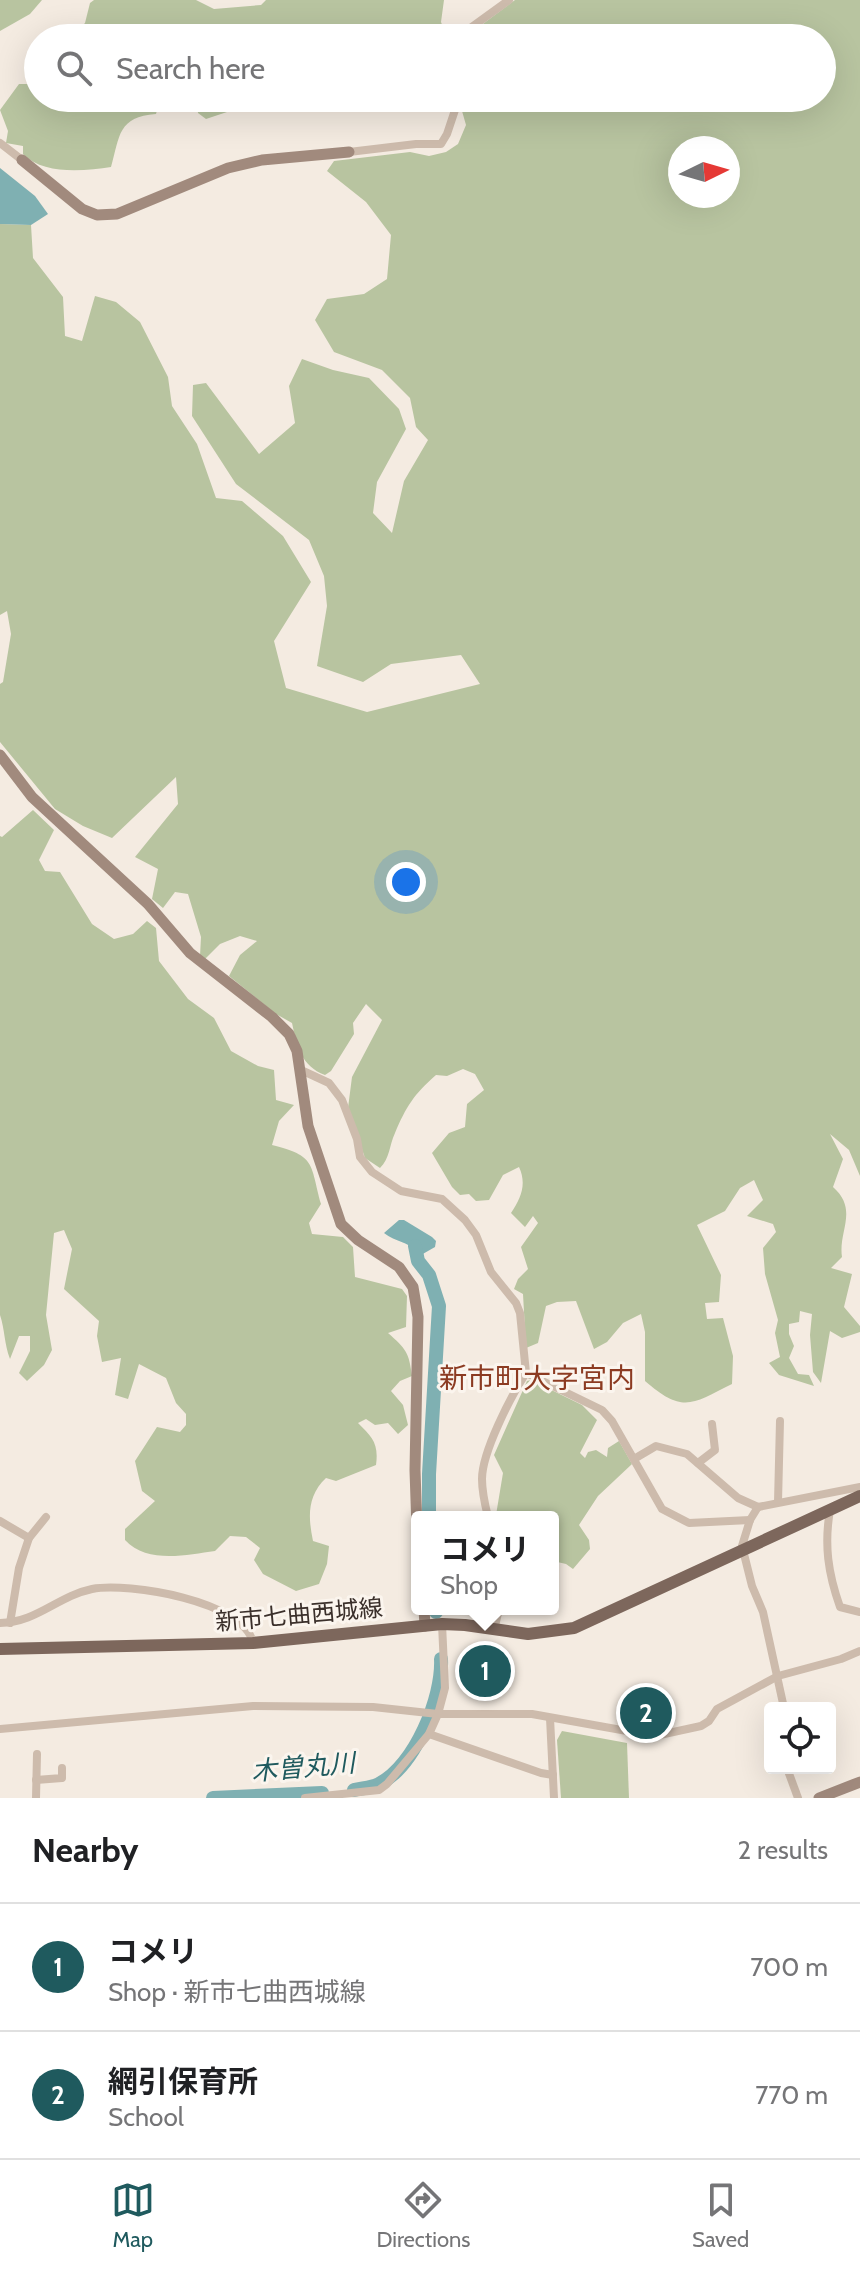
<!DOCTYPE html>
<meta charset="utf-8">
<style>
:root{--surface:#fff;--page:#f6f6f6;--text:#202124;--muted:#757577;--line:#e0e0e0;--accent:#1f5a5e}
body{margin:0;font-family:Cabin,"Noto Sans JP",sans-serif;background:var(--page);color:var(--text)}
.controls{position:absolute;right:24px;bottom:24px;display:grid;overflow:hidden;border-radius:8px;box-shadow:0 8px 32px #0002}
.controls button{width:72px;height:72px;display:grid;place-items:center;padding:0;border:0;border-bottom:2px solid var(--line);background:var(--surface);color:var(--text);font:40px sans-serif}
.compass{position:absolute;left:668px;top:136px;width:72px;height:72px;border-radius:50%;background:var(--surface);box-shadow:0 8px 32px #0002;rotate:85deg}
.you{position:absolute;left:406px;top:882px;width:28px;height:28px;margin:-20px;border:6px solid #fff;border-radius:50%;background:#1a73e8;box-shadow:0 0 0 12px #1a73e833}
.badge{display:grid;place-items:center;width:52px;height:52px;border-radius:50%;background:var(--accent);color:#fff;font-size:26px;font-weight:700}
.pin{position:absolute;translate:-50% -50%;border:4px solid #fff;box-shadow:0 2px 8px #0006}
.popup{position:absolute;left:411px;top:1511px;width:148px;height:104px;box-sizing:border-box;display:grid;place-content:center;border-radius:8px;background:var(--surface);filter:drop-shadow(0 2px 6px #0005);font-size:26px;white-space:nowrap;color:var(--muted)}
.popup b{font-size:30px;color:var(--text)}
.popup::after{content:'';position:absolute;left:50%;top:100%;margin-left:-16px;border:16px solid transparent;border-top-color:var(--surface)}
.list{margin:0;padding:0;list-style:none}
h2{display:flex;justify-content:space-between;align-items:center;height:104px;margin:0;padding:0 32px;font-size:34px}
h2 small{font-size:26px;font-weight:400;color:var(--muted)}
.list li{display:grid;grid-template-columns:52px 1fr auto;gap:24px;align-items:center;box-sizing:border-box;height:128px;padding:0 32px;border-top:2px solid var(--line)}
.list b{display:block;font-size:30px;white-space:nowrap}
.list p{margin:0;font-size:26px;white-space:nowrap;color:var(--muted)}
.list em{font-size:26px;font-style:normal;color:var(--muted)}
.icon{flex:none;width:44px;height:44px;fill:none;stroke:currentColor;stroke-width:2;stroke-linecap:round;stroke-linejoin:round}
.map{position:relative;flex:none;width:860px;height:1798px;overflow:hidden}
.search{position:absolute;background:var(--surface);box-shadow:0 8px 32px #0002;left:24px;right:24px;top:24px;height:88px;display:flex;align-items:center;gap:20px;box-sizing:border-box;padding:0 28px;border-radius:44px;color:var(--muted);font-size:30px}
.sheet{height:360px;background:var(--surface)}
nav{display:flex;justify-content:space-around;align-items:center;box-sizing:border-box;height:112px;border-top:2px solid var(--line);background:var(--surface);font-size:22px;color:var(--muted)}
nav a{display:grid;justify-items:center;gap:4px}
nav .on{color:var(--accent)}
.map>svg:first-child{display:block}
.green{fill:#b8c4a0;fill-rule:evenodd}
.water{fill:#7fb0b2}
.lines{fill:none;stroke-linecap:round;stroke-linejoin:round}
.river{stroke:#7fb0b2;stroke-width:14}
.street{stroke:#cdbbac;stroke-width:8}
.secondary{stroke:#a18a7d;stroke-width:11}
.primary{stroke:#7d675c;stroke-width:12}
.labels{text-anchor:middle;stroke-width:6;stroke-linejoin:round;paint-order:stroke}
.street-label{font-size:24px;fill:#3b302b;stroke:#fbf5ee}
.water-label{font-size:26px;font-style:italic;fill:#1f5a5e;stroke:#fbf5ee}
.quarter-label{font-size:28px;fill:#8c3b22;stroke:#fbf5ee}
</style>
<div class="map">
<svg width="860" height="1798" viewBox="0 0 860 1798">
<rect width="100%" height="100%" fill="#f4ebe1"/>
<g class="green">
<polygon points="0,0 42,0 30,14 0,31"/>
<polygon points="94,0 196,0 214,9 261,5 266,0 444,0 441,22 447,38 70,38 85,23 90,3"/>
<path d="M515,0h345v1176l-11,-26 -19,-16 13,25 -10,28c26,23 5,44 9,70l-11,11 21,6 -8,33 16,19v6l-18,6 -12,-7 -9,52 -8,-11 -3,-37 2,-21 -12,-3 -1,11 -10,2v10l5,12 -5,12 9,16 11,1 5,11 -35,-11 -10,-12 11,-6 -5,-24 3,-13 -13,-46 -2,-26 13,-16 -3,-8 -26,-8 16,-16 -9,-20 -14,8 -15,23 -28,14 24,50 -2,27 -14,1 2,16 16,-1 10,38 -1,28c-40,20 -49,30 -87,-3v-49l-4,-18 -18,9 -16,19 -13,7 -18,-48 -19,1 -11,4 -8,37 -12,5 -3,-54 -9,-5 4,-10 10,-10 -7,-22 17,-24 -5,-7 -8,11 -14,-14c10,-15 16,-29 8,-46l-16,8 -14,25 -13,1 -7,-7 -9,1 -8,-8 -20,-34 17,-20 16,-6 2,-23 17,-14 -9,-16 -12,-5 -16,7 -11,-1c-22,19 -30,32 -41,58 -6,13 -5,25 -15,35l-15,-10 -17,-50 4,-31 30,-57 -16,-16 -13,19 1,11 -23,37 -6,4c-24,-9 -28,-29 -33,-52l-16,-9 -47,-38 11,-21 17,-14 -17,-5 -20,8 -16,16 -4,-4 1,-19 -13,-43 -13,-2 -12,16 -11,-9 6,-30 -23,-12 43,-53 -2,-27 -64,61 -29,-12 -28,-17 -55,-67v-58l3,-2 8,-48 -4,-23 -7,4v-391l31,1 2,33 30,39 2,39 17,5 13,-45 21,6 24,20 28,55 4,29 25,38 19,54 26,3 41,35 28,46 -37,59 12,47 81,24 113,-28 -19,-29 -70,9 -28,18 -46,-16 10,-60 -3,-30 -15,-36 -73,-56 -44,-68 1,-31 13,-2 53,71 36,-31 -6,-37 13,-27 31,11 36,8 30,31 7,20 -29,53 -4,31 19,20 12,-52 24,-41 -12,-13 -6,-29 -28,-28 -48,-18 -19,-32 12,-21 37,-5 23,-15 4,-44 -25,-33 -39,-31 7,-10 76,-9 19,4 17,-4 12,-8 8,-19 -4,-14 3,-13h357v-60h-358zM680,148h48v48h-48z"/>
<path d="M38,75v23h125l-3,2 -4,14c-38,3 -36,21 -45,53 -27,4 -68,8 -88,-13v-8l-17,-3 2,-12 -8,-21 19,-26h16z"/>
<polygon points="196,98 239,98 230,111 206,119 198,113"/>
<path d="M33,810l21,20 -15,30 6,11 15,1 32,52 22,15 19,-5 14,-13 9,7 3,33 29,38 26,19 17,33 27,15 16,4 2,30 18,5 -15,16 -7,24c44,11 38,18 49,59l-12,19 3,11 31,3 10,10 2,30 47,12 5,7 -1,31 -18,6c18,16 21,19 24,43l-12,5 -9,10 12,14 5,20 -10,9 -10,-11 -13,2 -9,-6 -8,4c14,14 21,20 18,42l-40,16 -10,-3c-19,18 -18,39 -13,63l16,5 -2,18 -8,20 -23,7 -33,-17 -9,-14 6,-12 -14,-11 -16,-1 -15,15c-29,4 -68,13 -90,-11v-11l30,-28 -13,-10 -7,-30 22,-34 23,5 6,-7v-11l-10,-11 -10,-25 -27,-14 -11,35 -13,-4 6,-37 -19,4 -5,-26 2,-15 -35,-32 8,-40 -8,-19 -10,3 -8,82 6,35 -8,15 -17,16 -8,-8 11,-22v-15h-11l-9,23c-6,-16 -5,-29 -10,-44v-479l2,1z"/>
<polygon points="531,1380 582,1405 597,1420 580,1453 585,1458 588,1452 596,1450 607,1457 608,1448 619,1441 632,1464 598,1496 579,1525 589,1540 590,1549 573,1569 566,1564 553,1561 553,1517 492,1517 492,1515 496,1515 503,1473 494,1455 527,1381"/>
<polygon points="562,1731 627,1743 629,1798 561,1798 557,1740"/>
</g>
<g class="water">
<polygon points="0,168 35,196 48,214 31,225 0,224"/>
<path d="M399,1220h5l28,17 4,4 -1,6 -14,8c-10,-13 -26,-13 -37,-22z"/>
</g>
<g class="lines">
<g class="river">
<polyline points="415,1246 418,1261 429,1275 439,1306 429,1474 429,1517"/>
<polyline points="436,1609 436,1612"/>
<path d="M354,1790c8,-2 18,-2 25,-6 36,-18 64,-87 62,-125"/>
<polyline points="213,1798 322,1793"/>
</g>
<g class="street">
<polyline points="461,38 469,29 509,0"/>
<polyline points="0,143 22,160"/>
<polyline points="349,152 416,144 441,144 447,134 459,98"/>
<path d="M301,1070l28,13 13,17 15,39 3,18 12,15 29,19 41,8 23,21 11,15 15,37 25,31 4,10 6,60c-15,23 -44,79 -44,106 0,12 3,26 6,38"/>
<polyline points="526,1373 602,1410 612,1421 662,1509 689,1523 750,1520"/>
<polyline points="634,1459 656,1446 687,1454 738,1498 758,1507"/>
<polyline points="698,1463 715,1450 712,1424"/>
<polyline points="778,1502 780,1421"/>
<path d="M830,1510c-6,35 -2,63 10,97l20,5"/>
<polyline points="0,1521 29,1538"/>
<path d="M0,1623c36,0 58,-27 92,-34 36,-7 153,12 161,54"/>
<polyline points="10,1623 19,1568 29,1538 46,1517"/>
<polyline points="494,1630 499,1609"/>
<polyline points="784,1708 763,1612 752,1586 742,1546 750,1520 758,1507 860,1487"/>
<polyline points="550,1718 554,1798"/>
<polyline points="0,1729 253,1706 373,1707 438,1714 532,1714 655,1736 701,1726 709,1721 717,1709 778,1676 841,1659 860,1651"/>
<polyline points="429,1734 541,1773 553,1775"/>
<polyline points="787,1768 798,1798"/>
<polyline points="36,1780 62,1778 62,1768"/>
<polyline points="36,1798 37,1754"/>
<polyline points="305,1798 379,1790 387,1784 429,1734 438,1714 445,1688 442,1624"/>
</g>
<g class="secondary">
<polyline points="22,160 82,209 97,215 117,214 228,168 262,160 349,152"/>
<polyline points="0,755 32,797 148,904 190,953 272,1017 289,1034 297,1051 308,1126 341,1224 358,1240 399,1267 413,1287 418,1317 415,1470 417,1529"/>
<polyline points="424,1609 425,1626"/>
<polyline points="819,1798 860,1782"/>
</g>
<polyline class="primary" points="0,1649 253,1643 442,1624 465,1625 528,1634 574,1628 860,1496"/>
</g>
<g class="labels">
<g class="street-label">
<text transform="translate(299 1615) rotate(-5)" y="8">新市七曲西城線</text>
</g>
<g class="water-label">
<text transform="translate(303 1767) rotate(-5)" y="9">木曽丸川</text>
</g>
<g class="quarter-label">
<text x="537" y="1388">新市町大字宮内</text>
</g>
</g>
</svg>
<div class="controls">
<button><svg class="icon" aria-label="locate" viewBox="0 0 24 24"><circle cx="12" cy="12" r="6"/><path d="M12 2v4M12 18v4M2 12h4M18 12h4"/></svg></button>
</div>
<svg class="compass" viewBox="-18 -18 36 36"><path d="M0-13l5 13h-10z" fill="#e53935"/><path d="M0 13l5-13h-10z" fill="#757577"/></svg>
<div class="you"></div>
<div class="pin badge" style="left:485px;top:1671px">1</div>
<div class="popup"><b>コメリ</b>Shop</div>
<div class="pin badge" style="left:646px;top:1713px">2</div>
<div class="search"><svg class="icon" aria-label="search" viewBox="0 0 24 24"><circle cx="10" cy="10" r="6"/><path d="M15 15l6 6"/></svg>Search here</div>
</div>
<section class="sheet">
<h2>Nearby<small>2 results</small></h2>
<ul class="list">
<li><span class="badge">1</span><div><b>コメリ</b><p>Shop · 新市七曲西城線</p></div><em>700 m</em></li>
<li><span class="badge">2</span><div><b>網引保育所</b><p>School</p></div><em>770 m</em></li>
</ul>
</section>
<nav>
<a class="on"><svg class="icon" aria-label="map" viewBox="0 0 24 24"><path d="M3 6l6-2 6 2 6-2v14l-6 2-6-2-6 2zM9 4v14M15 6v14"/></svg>Map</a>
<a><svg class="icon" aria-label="directions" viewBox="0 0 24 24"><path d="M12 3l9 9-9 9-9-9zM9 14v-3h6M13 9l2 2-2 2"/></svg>Directions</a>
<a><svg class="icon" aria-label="saved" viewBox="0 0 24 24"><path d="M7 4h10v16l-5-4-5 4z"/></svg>Saved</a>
</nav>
